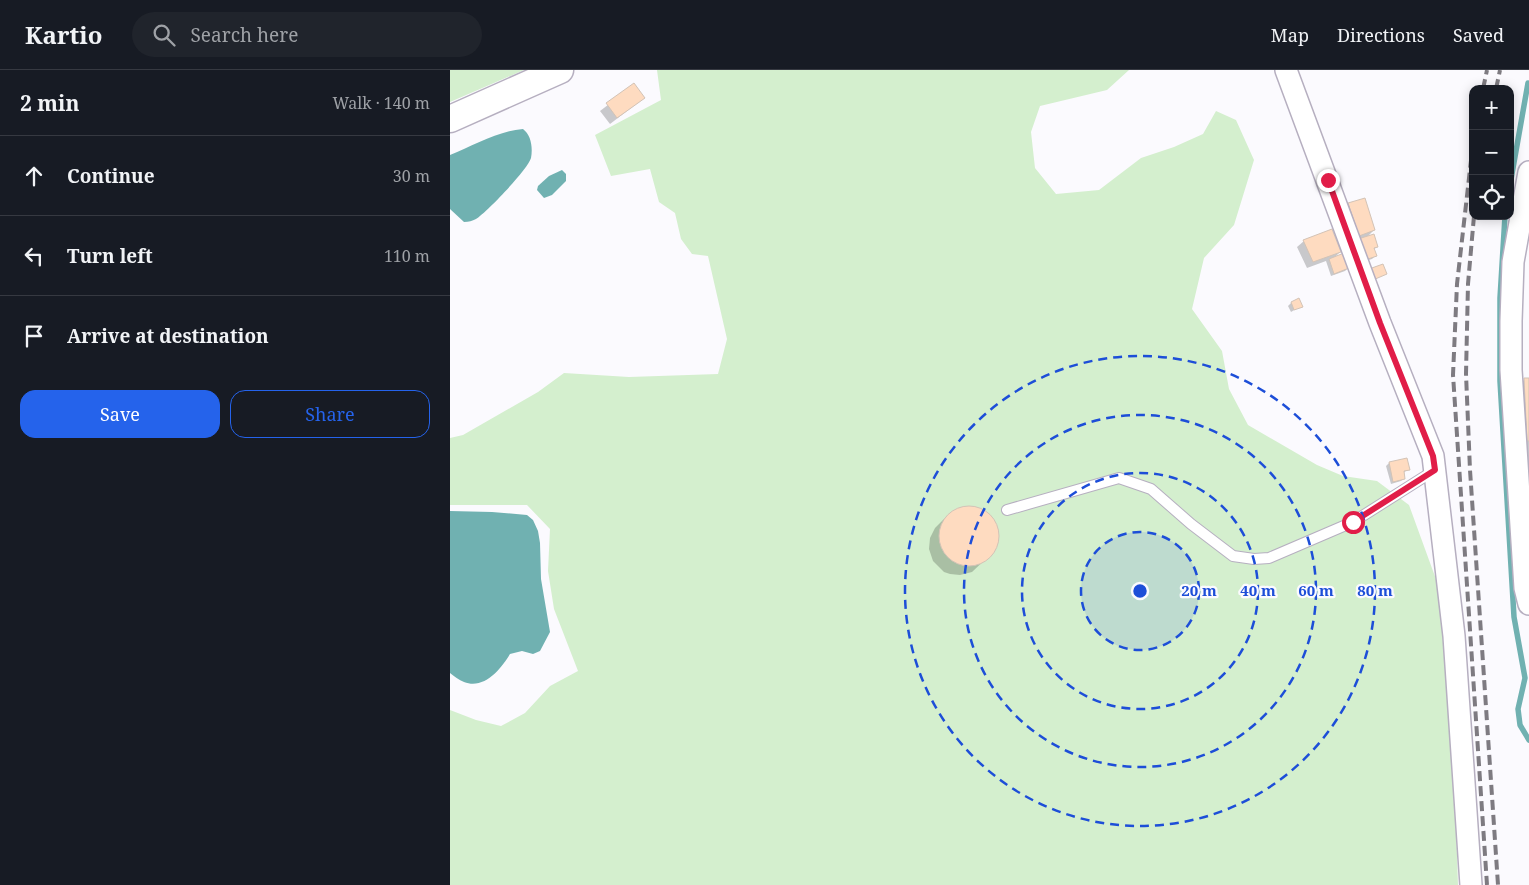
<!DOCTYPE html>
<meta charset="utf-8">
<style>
:root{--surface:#171b24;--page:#20242c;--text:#f1f3f6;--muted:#9ea1a6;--line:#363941;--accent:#2563eb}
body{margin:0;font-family:"Noto Serif",serif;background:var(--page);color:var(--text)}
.controls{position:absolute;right:15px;top:15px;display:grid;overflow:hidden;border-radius:10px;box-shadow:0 2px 12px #0003}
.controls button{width:45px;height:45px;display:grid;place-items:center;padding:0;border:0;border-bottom:1px solid var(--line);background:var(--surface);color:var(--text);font:25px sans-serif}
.stop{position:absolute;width:15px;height:15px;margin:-11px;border:4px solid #e11d48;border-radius:50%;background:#fff}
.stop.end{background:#e11d48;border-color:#fff;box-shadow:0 1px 5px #0008}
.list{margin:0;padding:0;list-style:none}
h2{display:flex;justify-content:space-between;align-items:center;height:65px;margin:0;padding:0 20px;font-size:21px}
h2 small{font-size:16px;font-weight:400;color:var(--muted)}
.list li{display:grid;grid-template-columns:32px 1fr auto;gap:15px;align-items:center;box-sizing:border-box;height:80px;padding:0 20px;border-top:1px solid var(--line)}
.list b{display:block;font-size:19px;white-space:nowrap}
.list em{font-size:16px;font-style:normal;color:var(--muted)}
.actions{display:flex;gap:10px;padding:15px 20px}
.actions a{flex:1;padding:11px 0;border:1px solid var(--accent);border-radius:15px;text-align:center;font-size:18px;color:var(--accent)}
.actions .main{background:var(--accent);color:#fff}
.icon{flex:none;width:28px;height:28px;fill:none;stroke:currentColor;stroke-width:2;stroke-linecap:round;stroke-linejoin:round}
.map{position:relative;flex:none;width:1079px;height:815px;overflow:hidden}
header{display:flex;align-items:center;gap:30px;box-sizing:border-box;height:70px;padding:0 25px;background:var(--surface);border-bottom:1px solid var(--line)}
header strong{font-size:24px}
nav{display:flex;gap:28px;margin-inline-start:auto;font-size:18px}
.search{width:350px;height:45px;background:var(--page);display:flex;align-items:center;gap:12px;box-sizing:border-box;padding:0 18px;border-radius:28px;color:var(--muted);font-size:19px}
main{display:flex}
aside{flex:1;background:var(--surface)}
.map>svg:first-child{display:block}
.green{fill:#d4efce}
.water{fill:#70b1b1}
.shadow{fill:#0003}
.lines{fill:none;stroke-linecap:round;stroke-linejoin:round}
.stream{stroke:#70b1b1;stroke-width:5.5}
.building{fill:#fedbc0;stroke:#d3c3b6}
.service-casing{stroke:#b6afc0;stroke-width:12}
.minor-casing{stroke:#b6afc0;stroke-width:24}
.tertiary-casing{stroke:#b6afc0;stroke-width:29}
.service{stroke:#fff;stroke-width:10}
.minor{stroke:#fff;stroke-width:21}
.tertiary{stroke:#fff;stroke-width:26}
.rail{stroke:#7e7b81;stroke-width:4;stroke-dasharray:10 5;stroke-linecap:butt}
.route{stroke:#e11d48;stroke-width:6}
.ring{fill:none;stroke:#1d4ed8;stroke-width:2.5;stroke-dasharray:9 6}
.centre{fill:#1d4ed8;stroke:#fbfafe;stroke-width:2.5}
.ring-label{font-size:15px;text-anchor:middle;font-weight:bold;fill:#1d4ed8;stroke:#fbfafe;stroke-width:4.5;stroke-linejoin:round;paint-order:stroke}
</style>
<header>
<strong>Kartio</strong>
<div class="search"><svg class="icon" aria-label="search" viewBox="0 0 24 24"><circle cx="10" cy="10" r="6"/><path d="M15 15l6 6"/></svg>Search here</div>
<nav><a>Map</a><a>Directions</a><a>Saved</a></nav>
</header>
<main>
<aside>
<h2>2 min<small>Walk · 140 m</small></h2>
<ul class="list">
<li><svg class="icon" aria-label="ahead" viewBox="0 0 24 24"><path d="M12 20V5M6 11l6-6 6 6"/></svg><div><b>Continue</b></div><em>30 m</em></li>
<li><svg class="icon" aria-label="left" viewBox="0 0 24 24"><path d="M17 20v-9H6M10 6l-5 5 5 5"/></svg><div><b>Turn left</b></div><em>110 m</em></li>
<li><svg class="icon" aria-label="arrive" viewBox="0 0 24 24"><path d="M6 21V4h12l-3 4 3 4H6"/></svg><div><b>Arrive at destination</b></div></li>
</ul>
<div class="actions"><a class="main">Save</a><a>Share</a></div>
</aside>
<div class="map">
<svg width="1079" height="815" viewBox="0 0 1079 815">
<rect width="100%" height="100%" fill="#fbfafe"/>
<g class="green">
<polygon points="0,0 74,0 0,32"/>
<polygon points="207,0 679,0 657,20 590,36 581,62 585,98 606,124 649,120 691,88 724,77 753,64 766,41 786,50 804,90 784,155 754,188 742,239 772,281 779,319 798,355 867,395 893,406 927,411 959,435 991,523 1006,756 1008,815 0,815 0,640 26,650 51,656 75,643 100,616 128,601 104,539 98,501 100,459 77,435 0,435 0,368 13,365 88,322 114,303 179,307 268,304 277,269 258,186 242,184 231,169 225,143 209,132 200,99 161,106 145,65 211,30"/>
</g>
<g class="water">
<path d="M73,59c8,6 10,18 8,29 -3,11 -44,54 -55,61 -4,2 -7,3 -12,3l-14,-13v-54c23,-9 48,-24 73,-26z"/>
<polygon points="112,100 116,104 116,111 102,125 94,128 87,120 88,116 99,106"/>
<path d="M0,441l42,1 35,3 6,5 5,11 2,12 1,36 9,53 -10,19 -7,3 -11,-3 -12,3c-9,15 -26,36 -46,28 -5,-2 -10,-6 -14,-9z"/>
</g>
<g class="shadow">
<polygon points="184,15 194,28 160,54 150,41"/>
<polygon points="899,134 924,160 917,167 927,177 923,180 925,186 922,189 912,192 892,141"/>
<polygon points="854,171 890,182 883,189 898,198 895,201 881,206 876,191 857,198 847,177"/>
<polygon points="841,233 851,236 841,242 838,236"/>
<polygon points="1075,309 1079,309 1079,420 1065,319"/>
<polygon points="956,389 959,399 953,403 954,408 951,411 941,414 936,396 939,393"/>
<polygon points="515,437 531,439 542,448 547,462 546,476 540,485 522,502 510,505 500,504 494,502 483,491 479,479 480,468 485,458 496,447 505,440"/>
</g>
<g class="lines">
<g class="stream">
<polyline points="1060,115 1078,13"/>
<polyline points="1055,146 1050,228 1050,311 1064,547 1075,608 1068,639 1070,655 1079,670"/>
</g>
</g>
<g class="building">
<polygon points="184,13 195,28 167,48 156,33"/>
<polygon points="915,128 925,160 909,166 898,133"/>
<polygon points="882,159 891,182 863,192 853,170"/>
<polygon points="924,164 928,177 924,178 927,186 915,190 908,169"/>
<polygon points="894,183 899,198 884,204 879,189"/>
<polygon points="933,194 937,204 923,210 919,199"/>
<polygon points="849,228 853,237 844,240 841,232"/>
<polygon points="1074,308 1079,308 1079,371 1077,371"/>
<polygon points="957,388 960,400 954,401 955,409 943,412 939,392"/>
<circle cx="519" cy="466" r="30"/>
</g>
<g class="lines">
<g class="service-casing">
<polyline id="service" points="557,440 669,408 701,419 741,454 783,486 804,489 819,488 903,452 985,400"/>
</g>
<g class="minor-casing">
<g id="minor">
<polyline points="836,0 930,253 983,386 1004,566 1021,815"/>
<polyline points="1079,102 1063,192 1061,251 1061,300 1075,518 1079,534"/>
</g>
</g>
<g class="tertiary-casing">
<polyline id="tertiary" points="0,49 110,0"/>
</g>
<use href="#service" class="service"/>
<use href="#minor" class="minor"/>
<use href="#tertiary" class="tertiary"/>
<g class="rail">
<polyline points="1033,19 1037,0"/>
<polyline points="1046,19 1050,0"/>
<polyline points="1023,73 1007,214 1003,305 1037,815"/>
<polyline points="1024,146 1018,214 1016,304 1020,400 1048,815"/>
</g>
</g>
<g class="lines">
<polyline class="route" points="878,110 930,253 983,386 985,400 903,452"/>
</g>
<circle cx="690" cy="521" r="59" fill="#1d4ed8" fill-opacity=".12"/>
<g class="ring">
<circle cx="690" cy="521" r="59"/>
<circle cx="690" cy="521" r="118"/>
<circle cx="690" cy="521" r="176"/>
<circle cx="690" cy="521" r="235"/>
</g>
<circle cx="690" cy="521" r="8" class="centre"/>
<g class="ring-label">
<text x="749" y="526">20 m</text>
<text x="808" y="526">40 m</text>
<text x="866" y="526">60 m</text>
<text x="925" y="526">80 m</text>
</g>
</svg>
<div class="controls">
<button>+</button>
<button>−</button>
<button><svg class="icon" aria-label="locate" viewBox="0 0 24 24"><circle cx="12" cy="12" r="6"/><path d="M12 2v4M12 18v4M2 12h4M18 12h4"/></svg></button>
</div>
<div class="stop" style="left:903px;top:452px"></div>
<div class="stop end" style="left:878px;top:110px"></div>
</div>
</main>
